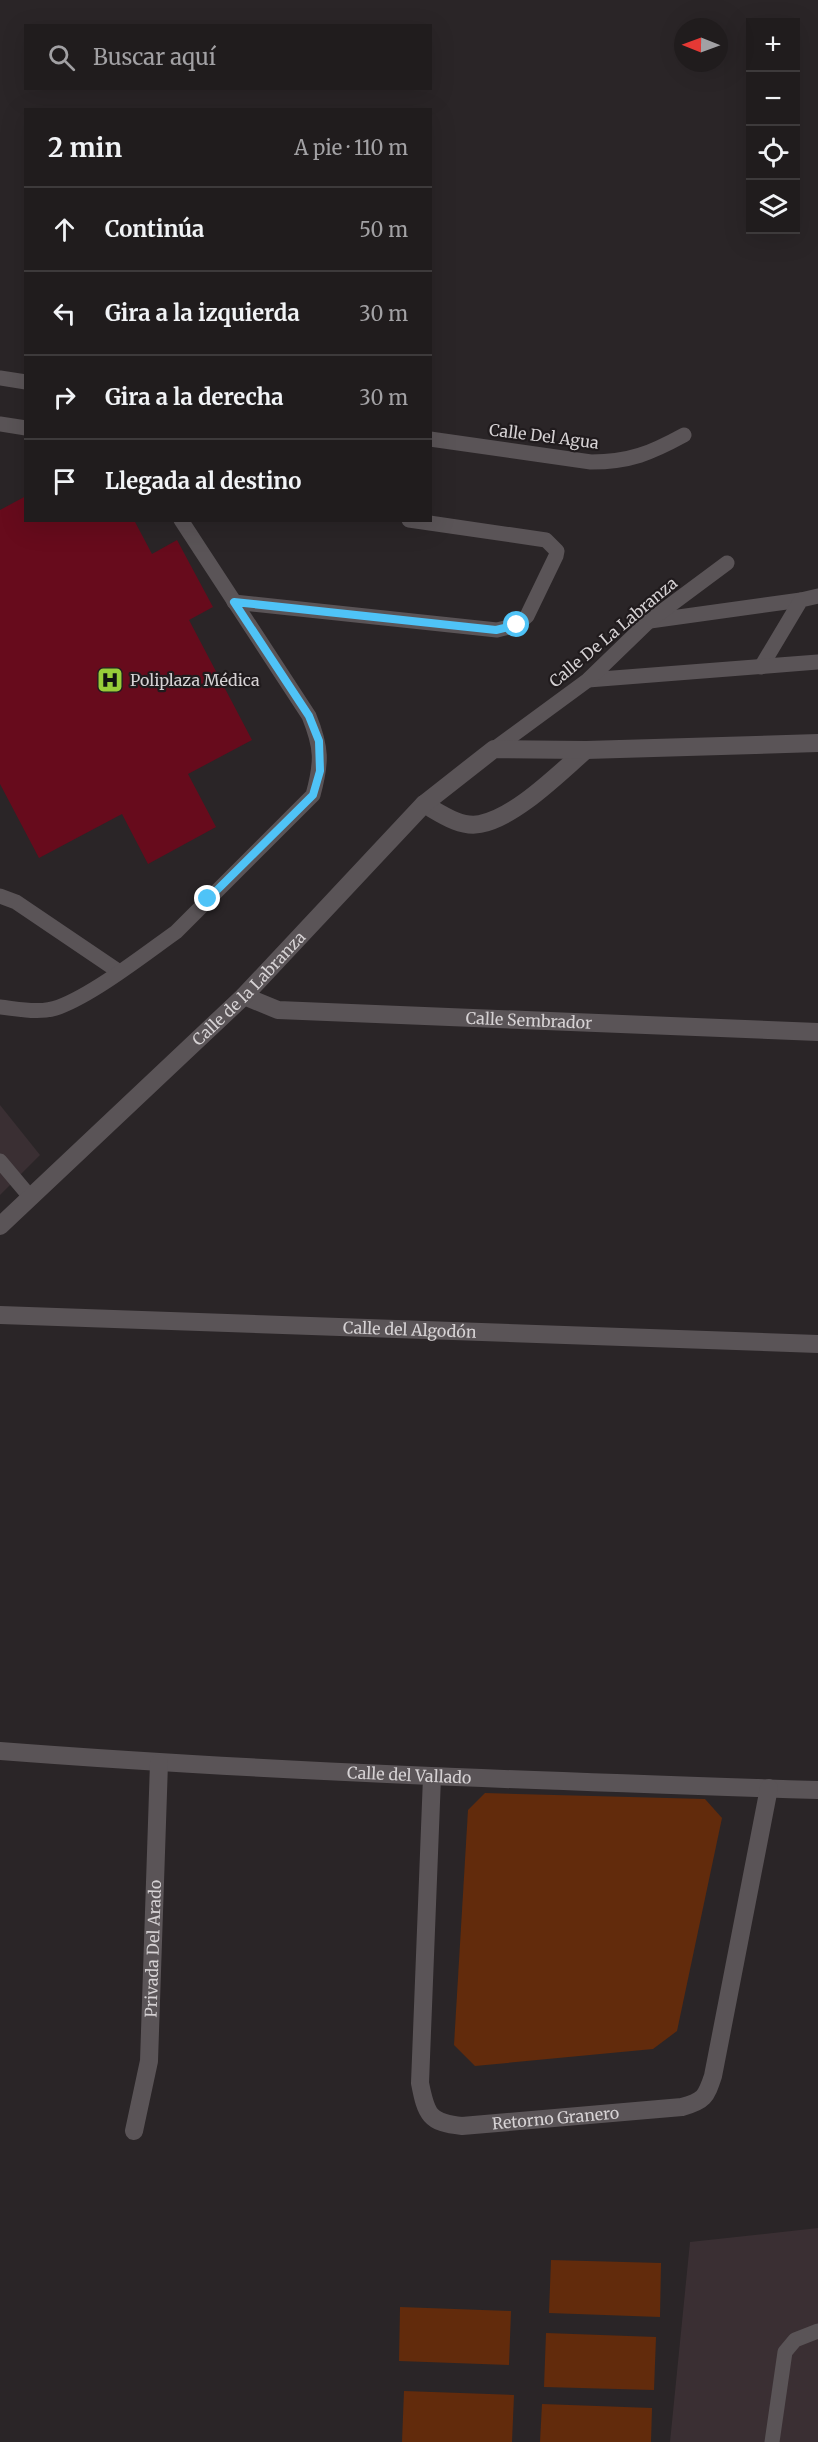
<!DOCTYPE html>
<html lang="es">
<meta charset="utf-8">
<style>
:root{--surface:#201c1d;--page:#2d292a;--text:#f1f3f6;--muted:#a2a1a4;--line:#3d3a3b}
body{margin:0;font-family:Merriweather,serif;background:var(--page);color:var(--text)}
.controls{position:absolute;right:18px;top:18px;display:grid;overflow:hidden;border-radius:0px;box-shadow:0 6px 24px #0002}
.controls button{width:54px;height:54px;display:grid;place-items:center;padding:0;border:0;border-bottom:2px solid var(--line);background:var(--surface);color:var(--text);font:30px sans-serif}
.compass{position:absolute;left:674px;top:18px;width:54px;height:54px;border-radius:50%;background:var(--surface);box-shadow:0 6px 24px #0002;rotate:271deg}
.stop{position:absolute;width:18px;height:18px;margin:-14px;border:4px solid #4fc3f7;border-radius:50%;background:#fff}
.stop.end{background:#4fc3f7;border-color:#fff;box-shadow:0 2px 6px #0008}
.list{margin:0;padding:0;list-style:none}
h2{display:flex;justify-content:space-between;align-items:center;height:78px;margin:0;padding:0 24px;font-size:26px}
h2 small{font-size:20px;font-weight:400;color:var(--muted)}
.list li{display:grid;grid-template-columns:39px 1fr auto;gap:18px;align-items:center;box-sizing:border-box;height:84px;padding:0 24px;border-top:2px solid var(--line)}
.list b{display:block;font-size:22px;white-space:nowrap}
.list em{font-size:20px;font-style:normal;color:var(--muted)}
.icon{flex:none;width:33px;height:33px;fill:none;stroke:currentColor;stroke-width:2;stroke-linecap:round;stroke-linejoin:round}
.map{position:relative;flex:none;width:818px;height:2442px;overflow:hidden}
.search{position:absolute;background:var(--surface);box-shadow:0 6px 24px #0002;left:24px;top:24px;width:408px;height:66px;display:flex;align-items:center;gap:15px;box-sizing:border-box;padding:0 21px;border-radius:0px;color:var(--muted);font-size:22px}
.panel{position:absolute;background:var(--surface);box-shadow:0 6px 24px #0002;left:24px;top:108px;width:408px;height:414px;border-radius:0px}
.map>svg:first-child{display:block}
.built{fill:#3a2f33}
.green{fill:#622b0c}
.building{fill:#670b1c}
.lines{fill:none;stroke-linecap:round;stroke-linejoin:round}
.lane{stroke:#5a5457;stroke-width:15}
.street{stroke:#5a5457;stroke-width:18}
.route{stroke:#4fc3f7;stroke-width:8}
.labels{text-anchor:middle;stroke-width:4.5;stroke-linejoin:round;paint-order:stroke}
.street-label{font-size:16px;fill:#d6d2d4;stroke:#201b1d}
.poi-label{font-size:16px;fill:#d6d2d4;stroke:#201b1d;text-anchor:start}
</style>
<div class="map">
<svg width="818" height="2442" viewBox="0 0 818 2442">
<rect width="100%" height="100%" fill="#2a2527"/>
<g class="built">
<polygon points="0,1105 40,1155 0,1195"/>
<polygon points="818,2228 818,2442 670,2442 690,2242"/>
</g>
<g class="green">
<polygon points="485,1793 705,1799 722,1818 677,2031 653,2049 475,2066 454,2045 468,1810"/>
<polygon points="551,2260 661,2263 660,2317 549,2313"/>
<polygon points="400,2307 511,2311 509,2365 399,2361"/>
<polygon points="546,2333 656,2337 654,2390 544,2387"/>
<polygon points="404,2391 514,2395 512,2442 402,2442"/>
<polygon points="542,2404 652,2408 651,2442 540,2442"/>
</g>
<polygon class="building" points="26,496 26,520 134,520 152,554 177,540 213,607 189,620 252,740 188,774 216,827 148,864 122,814 39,858 0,784 0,510"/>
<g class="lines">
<g class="lane">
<polyline points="0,378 26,382"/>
<polyline points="0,424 26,428"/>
<path d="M430,439l161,23c39,0 60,-9 93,-27"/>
<polyline points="234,602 497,630 517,625 527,616 556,556 557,551 546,540 409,520"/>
<polyline points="650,621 801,600"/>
<polyline points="761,667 801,600 818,596"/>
<polyline points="588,680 818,662"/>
<polyline points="494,749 588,680 649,621 727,563"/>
<polyline points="0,896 16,902 118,971"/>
<path d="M0,1007c19,2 41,7 59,0 35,-13 86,-53 117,-75l137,-137c9,-33 9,-47 -4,-79l-128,-196"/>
<polyline points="0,1161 31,1198"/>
<polyline points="772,2442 785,2352 795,2340 818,2331"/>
</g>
<g class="street">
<path d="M424,804c16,9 36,24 56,20 36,-7 78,-50 106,-74"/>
<path id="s1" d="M244,996l34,14 540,22"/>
<path id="s2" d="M0,1226l244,-230 180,-192 70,-55 92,1 232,-7"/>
<path id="s3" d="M0,1315l818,29"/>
<path id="s4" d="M0,1751c272,21 545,30 818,39"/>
<path id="s5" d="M432,1777l-12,306c6,31 9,40 42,43l220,-19c22,-6 24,-10 31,-31l56,-288"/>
<path id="s6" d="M134,2131l15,-70 10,-298"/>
</g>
</g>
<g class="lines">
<polyline class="route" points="208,899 313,795 320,771 319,741 309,716 234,602 496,630 517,625"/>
</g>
<defs>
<g id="hospital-square" transform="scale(1.35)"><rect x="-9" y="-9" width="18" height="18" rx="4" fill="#97cc39" stroke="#201b1d"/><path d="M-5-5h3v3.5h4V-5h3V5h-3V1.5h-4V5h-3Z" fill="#111"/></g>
</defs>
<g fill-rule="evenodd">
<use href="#hospital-square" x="110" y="680"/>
</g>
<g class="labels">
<g class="street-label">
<text transform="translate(544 436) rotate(7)" y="6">Calle Del Agua</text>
<text transform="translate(613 632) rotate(-40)" y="6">Calle De La Labranza</text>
<text dy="6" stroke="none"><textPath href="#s2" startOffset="344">Calle de la Labranza</textPath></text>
<text dy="6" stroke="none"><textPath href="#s1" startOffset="288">Calle Sembrador</textPath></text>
<text dy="6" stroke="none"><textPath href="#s3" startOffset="410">Calle del Algodón</textPath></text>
<text dy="6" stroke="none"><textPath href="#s4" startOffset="410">Calle del Vallado</textPath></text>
<text dy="6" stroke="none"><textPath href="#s6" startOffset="184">Privada Del Arado</textPath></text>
<text dy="6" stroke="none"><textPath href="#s5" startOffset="468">Retorno Granero</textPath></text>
</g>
<g class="poi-label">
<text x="130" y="686">Poliplaza Médica</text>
</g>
</g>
</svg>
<div class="controls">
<button>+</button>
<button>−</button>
<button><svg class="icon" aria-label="locate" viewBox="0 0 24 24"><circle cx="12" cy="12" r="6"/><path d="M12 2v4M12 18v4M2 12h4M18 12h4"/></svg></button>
<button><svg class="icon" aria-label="layers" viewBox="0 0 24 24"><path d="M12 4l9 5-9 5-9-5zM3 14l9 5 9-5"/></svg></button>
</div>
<svg class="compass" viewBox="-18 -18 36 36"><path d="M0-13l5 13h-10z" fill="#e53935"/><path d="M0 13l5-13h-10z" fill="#a2a1a4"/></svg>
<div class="stop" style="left:517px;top:625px"></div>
<div class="stop end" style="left:208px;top:899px"></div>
<div class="search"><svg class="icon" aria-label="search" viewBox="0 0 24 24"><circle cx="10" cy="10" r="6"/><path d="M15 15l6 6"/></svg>Buscar aquí</div>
<section class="panel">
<h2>2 min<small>A pie · 110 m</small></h2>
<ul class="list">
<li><svg class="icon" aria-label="ahead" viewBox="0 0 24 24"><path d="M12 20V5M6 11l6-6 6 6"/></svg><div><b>Continúa</b></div><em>50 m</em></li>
<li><svg class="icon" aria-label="left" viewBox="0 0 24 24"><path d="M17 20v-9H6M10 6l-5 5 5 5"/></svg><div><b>Gira a la izquierda</b></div><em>30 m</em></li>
<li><svg class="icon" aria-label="right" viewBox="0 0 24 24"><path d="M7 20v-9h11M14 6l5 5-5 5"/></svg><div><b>Gira a la derecha</b></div><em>30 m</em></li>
<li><svg class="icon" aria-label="arrive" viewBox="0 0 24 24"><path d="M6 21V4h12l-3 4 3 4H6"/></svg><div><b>Llegada al destino</b></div></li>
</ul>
</section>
</div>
